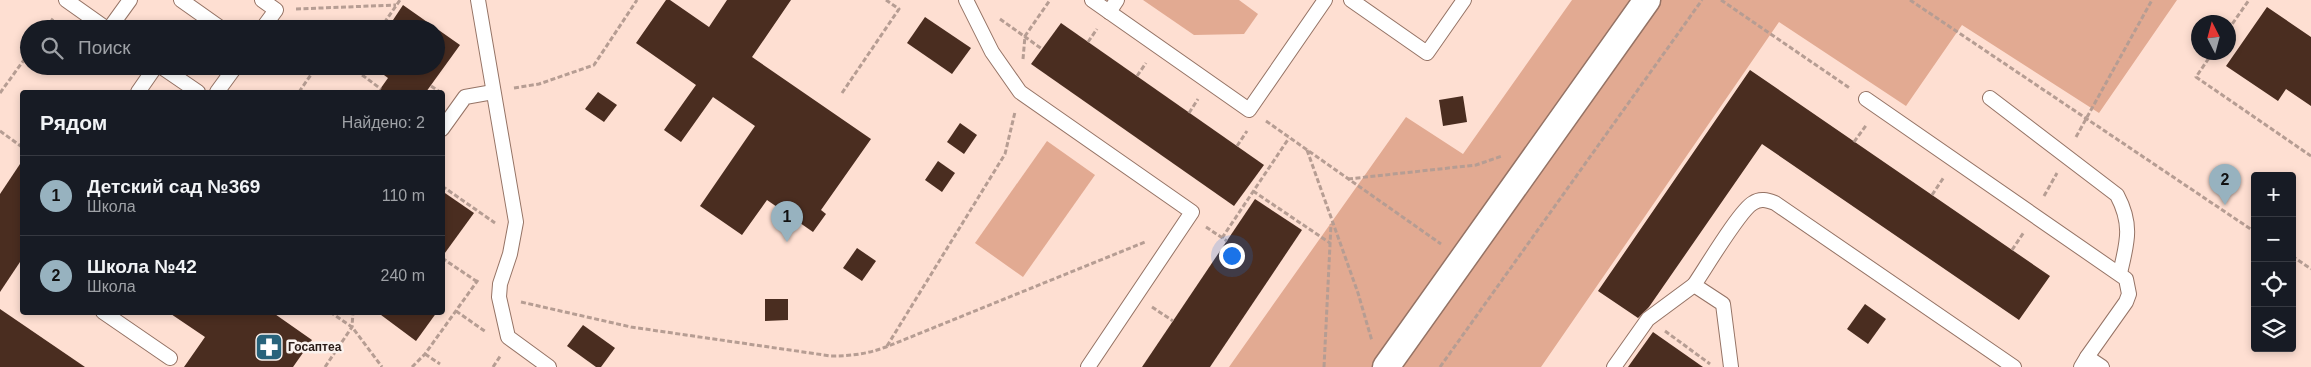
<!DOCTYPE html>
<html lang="ru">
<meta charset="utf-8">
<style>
:root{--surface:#171b24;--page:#242831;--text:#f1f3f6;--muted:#9ea1a6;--line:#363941;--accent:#97b2bf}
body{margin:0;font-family:Arial,sans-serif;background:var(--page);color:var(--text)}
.controls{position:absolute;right:15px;bottom:15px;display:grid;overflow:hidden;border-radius:5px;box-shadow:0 2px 8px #0003}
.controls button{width:45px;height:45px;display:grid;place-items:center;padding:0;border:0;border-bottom:1px solid var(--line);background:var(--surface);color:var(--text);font:25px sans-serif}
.compass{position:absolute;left:2191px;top:15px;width:45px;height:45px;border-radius:50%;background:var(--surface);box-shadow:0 2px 8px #0003;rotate:354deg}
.you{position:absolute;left:1231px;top:255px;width:18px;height:18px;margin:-12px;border:4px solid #fff;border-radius:50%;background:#1a73e8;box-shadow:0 0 0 8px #1a73e833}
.badge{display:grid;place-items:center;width:32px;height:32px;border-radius:50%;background:var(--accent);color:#111;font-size:16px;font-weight:700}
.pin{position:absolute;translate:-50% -41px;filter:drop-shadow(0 1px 2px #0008)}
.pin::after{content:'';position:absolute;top:26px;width:18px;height:15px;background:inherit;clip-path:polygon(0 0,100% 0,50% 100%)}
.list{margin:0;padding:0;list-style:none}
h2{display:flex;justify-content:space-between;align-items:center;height:65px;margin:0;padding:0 20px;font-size:21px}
h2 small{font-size:16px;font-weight:400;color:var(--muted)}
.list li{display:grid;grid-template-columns:32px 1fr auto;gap:15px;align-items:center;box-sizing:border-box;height:80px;padding:0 20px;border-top:1px solid var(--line)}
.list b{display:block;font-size:19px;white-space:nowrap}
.list p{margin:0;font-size:16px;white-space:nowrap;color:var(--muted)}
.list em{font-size:16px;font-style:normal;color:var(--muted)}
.icon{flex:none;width:28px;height:28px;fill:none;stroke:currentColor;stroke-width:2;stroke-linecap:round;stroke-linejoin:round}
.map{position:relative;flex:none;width:2311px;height:367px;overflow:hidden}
.search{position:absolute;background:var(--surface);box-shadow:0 2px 8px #0003;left:20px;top:20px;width:425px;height:55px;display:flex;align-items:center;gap:12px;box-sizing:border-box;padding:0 18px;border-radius:28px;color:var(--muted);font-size:19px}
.panel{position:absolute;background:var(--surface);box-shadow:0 2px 8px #0003;left:20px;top:90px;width:425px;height:225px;border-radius:5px}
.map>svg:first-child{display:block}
.park{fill:#e2aa92}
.building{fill:#4a2d20}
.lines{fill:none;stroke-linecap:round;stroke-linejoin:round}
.lane-casing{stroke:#957365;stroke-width:16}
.street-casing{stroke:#957365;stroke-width:29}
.path{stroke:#b69d93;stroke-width:3;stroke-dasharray:5 2.5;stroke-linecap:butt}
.lane{stroke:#fff;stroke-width:14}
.street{stroke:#fff;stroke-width:26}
.labels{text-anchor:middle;stroke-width:5;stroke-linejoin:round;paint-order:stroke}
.poi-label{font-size:12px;font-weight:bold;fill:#2a1c17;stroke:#faf2ee;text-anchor:start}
</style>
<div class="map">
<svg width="2311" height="367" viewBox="0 0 2311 367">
<rect width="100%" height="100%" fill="#fedfd2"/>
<g class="park">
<polygon points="1143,0 1239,0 1258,14 1244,34 1194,35"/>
<polygon points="1572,0 2177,0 2099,113 1962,25 1906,106 1779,22 1541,367 1229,367 1406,117 1463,154"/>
<polygon points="1047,141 1095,175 1023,277 975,243"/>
</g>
<g class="building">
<polygon points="666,0 670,0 709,27 727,0 791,0 752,57 871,139 821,210 826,214 813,232 767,200 742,235 700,206 755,126 713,97 681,142 664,130 696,85 636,43"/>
<polygon points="403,5 460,45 426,92 378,92 388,78 372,66 436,66 436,29 387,29"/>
<polygon points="2267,7 2311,37 2311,106 2286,89 2278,101 2226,66"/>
<polygon points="925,17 971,48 952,74 907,43"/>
<polygon points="1061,23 1264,165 1234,206 1031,64"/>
<polygon points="1750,70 2050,276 2019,320 1762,144 1649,307 1638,318 1598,291"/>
<polygon points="598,92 617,105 604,122 585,109"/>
<polygon points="1463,96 1467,122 1443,126 1439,100"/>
<polygon points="960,123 977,135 964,154 947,142"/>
<polygon points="22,161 22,259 0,292 0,194"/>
<polygon points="938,161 955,173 942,192 925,180"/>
<polygon points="442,191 474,213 442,257"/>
<polygon points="1255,199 1302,230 1210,367 1142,367"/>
<polygon points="857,248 876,261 862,281 843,268"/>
<polygon points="765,299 788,299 788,320 765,321"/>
<polygon points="1865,304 1886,319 1868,344 1847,329"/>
<polygon points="0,309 85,367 0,367"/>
<polygon points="168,312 272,312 312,340 293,367 184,367 205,337"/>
<polygon points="377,312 437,312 416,341"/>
<polygon points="583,325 615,348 601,367 596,367 567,346"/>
<polygon points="1653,332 1703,367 1628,367"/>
</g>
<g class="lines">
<g class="lane-casing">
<g id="lane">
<polyline points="66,0 107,29"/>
<polyline points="181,0 222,29"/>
<polyline points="262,0 276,10 262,29"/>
<polyline points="478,0 516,222 510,254 500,284 499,297 508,337 549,367"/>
<polyline points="966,0 992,52 1020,92 1192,212 1088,367"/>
<polyline points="1092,0 1249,110 1325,0"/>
<polyline points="1351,0 1427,53 1464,0"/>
<polyline points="1109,12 1117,0"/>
<polyline points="109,29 130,0"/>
<polyline points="160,66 198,92"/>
<polyline points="138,92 156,66"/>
<polyline points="217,92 236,66"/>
<path d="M1990,98l127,97c16,30 10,48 3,78"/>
<polyline points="1866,99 2126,279 2129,294 2126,302 2087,357"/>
<polyline points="442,129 465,97 493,92"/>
<polyline points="103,312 170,358"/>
<polyline points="1614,367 1648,319 1694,285"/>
<path d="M1731,367l-8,-63 -29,-19c11,-16 46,-75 59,-82 7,-5 14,-3 22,0l239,164"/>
<polyline points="2081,367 2087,357 2102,367"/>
</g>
</g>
<g class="street-casing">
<polyline id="street" points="1386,367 1647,0"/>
</g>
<g class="path">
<polyline points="1721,0 1851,89"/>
<polyline points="1910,0 2255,232"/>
<polyline points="296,9 396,5"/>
<polyline points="1000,19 1042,49"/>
<polyline points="46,29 54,17"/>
<polyline points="380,29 400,0"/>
<polyline points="2228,30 2249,0"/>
<polyline points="1088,42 1097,29"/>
<polyline points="2213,52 2196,77 2311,156"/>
<polyline points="1023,59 1025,36 1050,0"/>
<polyline points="350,66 381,89"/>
<polyline points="1137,76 1146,63"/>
<polyline points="431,86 440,92"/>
<polyline points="514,88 539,84 594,65 637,0"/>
<polyline points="299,92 317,66"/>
<polyline points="0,93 29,53"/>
<polyline points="842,93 899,9 886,0"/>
<polyline points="1189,113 1198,99"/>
<polyline points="1266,121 1441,244"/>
<polyline points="0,131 22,147"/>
<polyline points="2076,137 2152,0"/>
<polyline points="1854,142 1867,124"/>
<polyline points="1237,146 1247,131"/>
<polyline points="1307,150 1358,293 1372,341"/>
<polyline points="1348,179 1476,165 1502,156"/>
<polyline points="442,186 495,223"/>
<polyline points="1253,191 1330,243"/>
<polyline points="1932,195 1944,177"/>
<polyline points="2044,196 2057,173"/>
<polyline points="1206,227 1227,241"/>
<polyline points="1222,238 1289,138"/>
<polyline points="2012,250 2024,232"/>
<polyline points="2292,256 2311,269"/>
<polyline points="442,258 479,283"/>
<path d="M521,302l110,25 200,29c20,0 36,-2 55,-9l259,-105"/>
<polyline points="1152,307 1173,321"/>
<polyline points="456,311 486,332"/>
<polyline points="330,312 352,327 382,367"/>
<polyline points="1665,331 1710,364"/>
<polyline points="887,346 1005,154 1015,112"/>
<polyline points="425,354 440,364"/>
<polyline points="325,367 352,327 353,312"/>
<polyline points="412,367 425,354 478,280"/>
<polyline points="493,367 501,355"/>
<polyline points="1324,367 1331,224"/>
<polyline points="1440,367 1702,0"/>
</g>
<use href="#lane" class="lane"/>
<use href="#street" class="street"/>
</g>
<defs>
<g id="pharmacy-square" transform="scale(1.4375)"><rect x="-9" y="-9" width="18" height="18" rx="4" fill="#28637b" stroke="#faf2ee"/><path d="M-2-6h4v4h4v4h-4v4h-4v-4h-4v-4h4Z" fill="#fff"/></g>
</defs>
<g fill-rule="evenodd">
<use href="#pharmacy-square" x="269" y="347"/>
</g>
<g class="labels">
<g class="poi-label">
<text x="288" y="351">Госаптеа</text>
</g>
</g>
</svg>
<div class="controls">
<button>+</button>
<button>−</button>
<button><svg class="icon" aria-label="locate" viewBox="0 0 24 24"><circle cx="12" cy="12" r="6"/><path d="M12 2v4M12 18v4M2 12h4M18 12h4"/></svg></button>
<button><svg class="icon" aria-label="layers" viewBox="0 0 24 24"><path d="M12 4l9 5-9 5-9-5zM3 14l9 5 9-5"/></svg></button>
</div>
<svg class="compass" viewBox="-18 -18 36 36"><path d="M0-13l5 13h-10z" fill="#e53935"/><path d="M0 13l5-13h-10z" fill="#9ea1a6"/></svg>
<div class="you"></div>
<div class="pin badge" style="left:787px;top:242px">1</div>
<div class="pin badge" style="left:2225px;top:205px">2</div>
<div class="search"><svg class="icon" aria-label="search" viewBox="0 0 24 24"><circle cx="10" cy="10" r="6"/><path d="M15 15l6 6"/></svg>Поиск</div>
<section class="panel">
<h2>Рядом<small>Найдено: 2</small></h2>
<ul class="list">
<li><span class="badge">1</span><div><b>Детский сад №369</b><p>Школа</p></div><em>110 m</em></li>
<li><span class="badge">2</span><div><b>Школа №42</b><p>Школа</p></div><em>240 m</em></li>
</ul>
</section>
</div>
